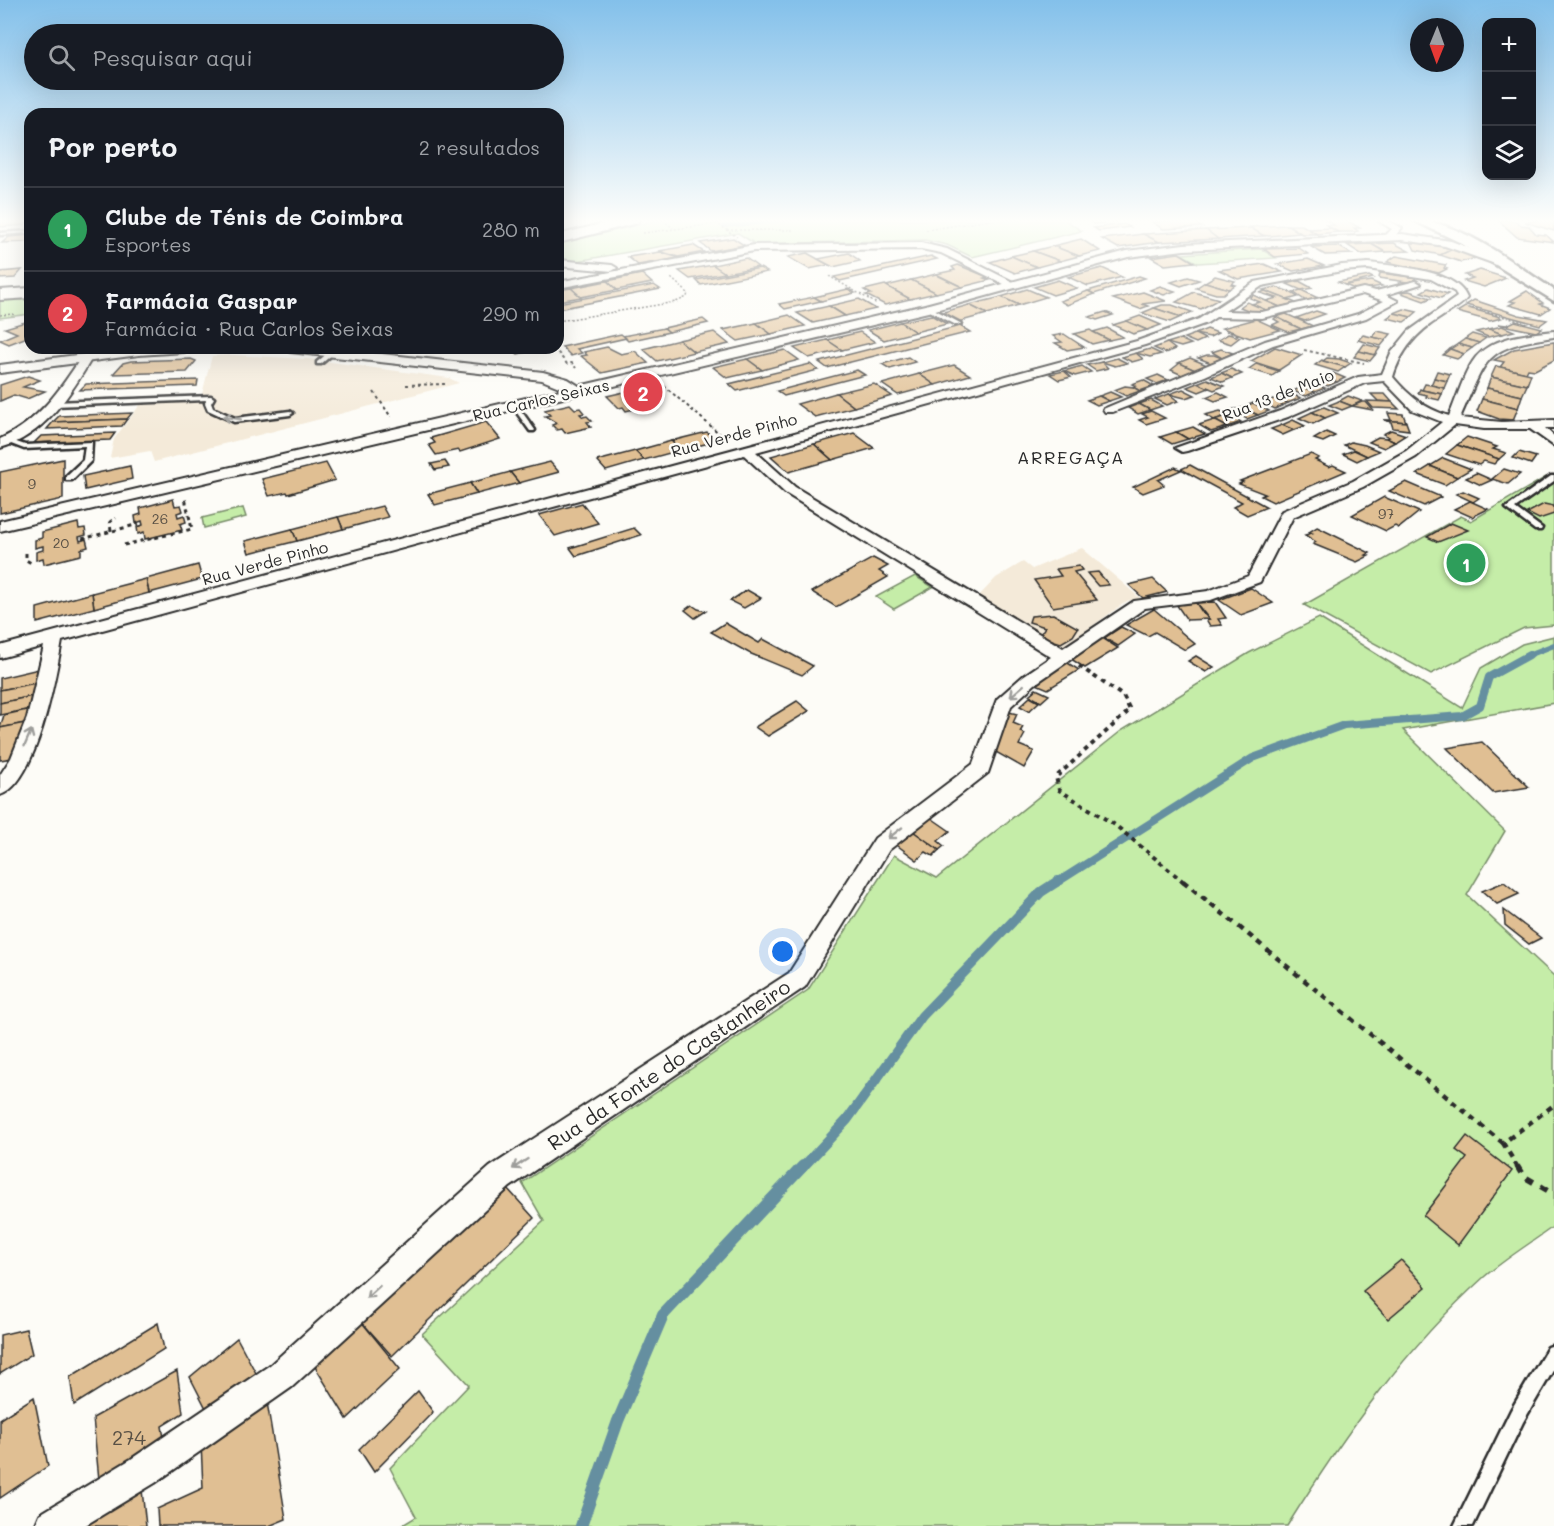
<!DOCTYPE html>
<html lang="pt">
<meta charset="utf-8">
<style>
:root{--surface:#171b24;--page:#20242c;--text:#f1f3f6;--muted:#9ea1a6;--line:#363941;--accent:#1a73e8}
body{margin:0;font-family:Mali,sans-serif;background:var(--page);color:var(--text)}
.controls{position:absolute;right:18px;top:18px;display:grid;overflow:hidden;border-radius:12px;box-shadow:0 6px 24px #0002}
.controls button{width:54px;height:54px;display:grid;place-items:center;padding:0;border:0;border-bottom:2px solid var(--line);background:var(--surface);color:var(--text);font:30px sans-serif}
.compass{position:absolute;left:1410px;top:18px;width:54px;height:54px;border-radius:50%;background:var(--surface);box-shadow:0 6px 24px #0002;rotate:181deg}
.you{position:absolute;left:783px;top:952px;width:21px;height:21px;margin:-15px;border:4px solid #fff;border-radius:50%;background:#1a73e8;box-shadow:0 0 0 9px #1a73e833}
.badge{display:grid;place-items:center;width:39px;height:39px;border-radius:50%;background:var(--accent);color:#fff;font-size:20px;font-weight:700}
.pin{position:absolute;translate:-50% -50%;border:3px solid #fff;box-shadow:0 2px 6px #0006}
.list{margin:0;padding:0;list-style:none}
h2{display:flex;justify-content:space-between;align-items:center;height:78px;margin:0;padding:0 24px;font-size:26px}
h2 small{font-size:20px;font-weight:400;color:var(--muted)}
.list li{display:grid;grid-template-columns:39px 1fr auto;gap:18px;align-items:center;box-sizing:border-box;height:84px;padding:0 24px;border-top:2px solid var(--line)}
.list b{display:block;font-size:22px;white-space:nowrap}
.list p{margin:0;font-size:20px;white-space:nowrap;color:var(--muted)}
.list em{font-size:20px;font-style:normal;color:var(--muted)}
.icon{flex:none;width:33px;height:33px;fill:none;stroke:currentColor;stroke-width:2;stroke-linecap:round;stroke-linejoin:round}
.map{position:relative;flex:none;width:1554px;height:1526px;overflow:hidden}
.search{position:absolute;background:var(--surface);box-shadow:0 6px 24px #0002;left:24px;top:24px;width:540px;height:66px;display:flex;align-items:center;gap:15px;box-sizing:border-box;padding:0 21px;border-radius:33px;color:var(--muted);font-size:22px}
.panel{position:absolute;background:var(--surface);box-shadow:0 6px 24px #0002;left:24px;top:108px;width:540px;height:246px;border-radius:18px}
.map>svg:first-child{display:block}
.built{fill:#f4ead9}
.green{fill:#c5eda8;stroke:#788c6a;stroke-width:1.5}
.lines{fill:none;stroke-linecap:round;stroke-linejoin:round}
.stream-far4{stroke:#658fa0;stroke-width:4}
.stream-far3{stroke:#658fa0;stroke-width:6}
.stream-far2{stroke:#658fa0;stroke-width:8}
.stream-far1{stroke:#658fa0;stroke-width:10}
.stream{stroke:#658fa0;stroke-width:12}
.building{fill:#e0bf93;stroke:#2b2b2b;stroke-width:1.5}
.service-casing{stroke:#2b2b2b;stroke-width:5}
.minor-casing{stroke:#2b2b2b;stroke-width:4}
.tertiary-casing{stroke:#2b2b2b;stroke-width:4}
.secondary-casing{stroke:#2b2b2b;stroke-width:5}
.primary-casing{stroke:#2b2b2b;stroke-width:4}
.path-far5{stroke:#2b2b2b;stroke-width:1.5;stroke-dasharray:2 2;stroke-linecap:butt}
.path-far4{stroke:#2b2b2b;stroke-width:2;stroke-dasharray:3 3;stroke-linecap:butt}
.path-far3{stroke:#2b2b2b;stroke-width:3;stroke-dasharray:4 4;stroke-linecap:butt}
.path-far2{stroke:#2b2b2b;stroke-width:4;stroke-dasharray:4.5 4.5;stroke-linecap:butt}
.path-far1{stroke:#2b2b2b;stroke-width:4.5;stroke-dasharray:6 6;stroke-linecap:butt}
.path{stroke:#2b2b2b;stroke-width:6;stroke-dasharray:8 8;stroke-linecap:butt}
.service{fill:#fdfcf7;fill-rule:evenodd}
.minor{fill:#fdfcf7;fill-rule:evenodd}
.tertiary{fill:#fdfcf7;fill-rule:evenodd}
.secondary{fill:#fdfcf7;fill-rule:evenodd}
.primary{fill:#fdfcf7;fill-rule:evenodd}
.oneway{stroke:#9e9e9b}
.labels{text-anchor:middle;stroke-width:5;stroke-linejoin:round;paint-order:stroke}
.far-number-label{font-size:14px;fill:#585045}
.far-street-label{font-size:16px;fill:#2b2b2b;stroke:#fdfcf7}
.far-neighbourhood-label{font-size:18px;letter-spacing:1.5px;fill:#2b2b2b;stroke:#fdfcf7}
.street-label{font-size:20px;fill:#2b2b2b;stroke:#fdfcf7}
.near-number-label{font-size:20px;fill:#585045}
</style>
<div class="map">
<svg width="1554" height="1526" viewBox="0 0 1554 1526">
<rect width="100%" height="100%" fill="#fdfcf7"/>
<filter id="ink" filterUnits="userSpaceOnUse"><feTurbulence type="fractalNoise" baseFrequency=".0167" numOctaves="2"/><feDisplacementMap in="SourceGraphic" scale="12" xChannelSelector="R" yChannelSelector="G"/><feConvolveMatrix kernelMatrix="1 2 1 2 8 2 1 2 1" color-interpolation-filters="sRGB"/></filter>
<g filter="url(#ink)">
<g class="built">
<polygon points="230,355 308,359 449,378 459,383 154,462 150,451 110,458 114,439 146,397 202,394 212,356"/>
<polygon points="1082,548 1140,598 1127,601 1065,646 1036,636 977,598 996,578 1023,562 1032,569"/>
</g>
<g class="green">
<polygon points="658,220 1065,220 1082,231 972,257 947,245 925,240 755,244 738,233 577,261 558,258 558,244"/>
<polygon points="1261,249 1276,258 1198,263 1181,254"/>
<polygon points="30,299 30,314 0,318 0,301"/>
<polygon points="1546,477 1554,479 1554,625 1524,628 1431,674 1304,605 1461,516 1471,521"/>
<polygon points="243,508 246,517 204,528 202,518"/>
<polygon points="915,576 933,587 894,609 876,597"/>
<path d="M1319,618l143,90 19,-40 41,-24 32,-8v67l-151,27 102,101 -38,64 87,81v250c-23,17 -48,32 -70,51 -79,71 -141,160 -197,249h-886l15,-9 -26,-49 79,-83 -47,-51 122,-113 -22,-38 286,-193 86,-135 43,23 184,-147 128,-78z"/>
</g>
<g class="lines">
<polyline class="stream-far4" points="724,226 785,220"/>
<polyline class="stream-far3" points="1526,656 1554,645"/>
<polyline class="stream-far2" points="1056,883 1253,758 1344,725 1462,716 1480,706 1489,677 1529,655"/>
<polyline class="stream-far1" points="802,1168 847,1120 922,1016 1041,892 1058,881"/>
<polyline class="stream" points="581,1526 618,1421 663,1315 803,1166"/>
</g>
<g class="building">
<polygon points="0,220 30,220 24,225 0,227"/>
<polygon points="1088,220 1124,220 1125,221 1094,224"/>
<polygon points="1191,220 1202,227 1163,229 1152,222"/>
<polygon points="1326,220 1346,220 1360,228 1354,228 1358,231 1354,232 1337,232 1326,225 1334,225"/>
<polygon points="1498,220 1516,221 1521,225 1529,226 1536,234 1546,235 1554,242 1517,237"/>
<polygon points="1542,220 1554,222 1554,231 1525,222"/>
<polygon points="1124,224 1130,227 1099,231 1094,228"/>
<polygon points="1288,225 1300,233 1269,236 1261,235 1250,227"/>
<polygon points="1288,225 1302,225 1317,234 1302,234"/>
<polygon points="1251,228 1264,236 1218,239 1206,230"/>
<polygon points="1331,228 1338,232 1317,234 1309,229"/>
<polygon points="1206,230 1218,239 1159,242 1143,234"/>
<polygon points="1143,234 1159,242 1118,248 1102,239"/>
<polygon points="30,235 30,242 2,243 9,237"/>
<polygon points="733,238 744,245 711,251 700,243"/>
<polygon points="1081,239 1100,251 1079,256 1053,246"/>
<polygon points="1411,242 1429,244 1453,249 1441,255 1415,250"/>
<polygon points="1394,243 1409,251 1385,252 1371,244"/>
<polygon points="1371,244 1385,252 1361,254 1347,245"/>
<polygon points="693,245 704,252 678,257 659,251"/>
<polygon points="1053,246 1079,256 1060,261 1033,251"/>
<polygon points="1338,246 1352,254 1325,255 1311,247"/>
<polygon points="1299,248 1308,254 1275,257 1264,249"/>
<polygon points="1453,249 1466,253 1476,258 1461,262 1440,255"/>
<polygon points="1033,251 1060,261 1037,267 1011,256"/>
<polygon points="660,252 679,258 638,265 628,257"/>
<polygon points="807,253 829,265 809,269 788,257"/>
<polygon points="849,253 860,261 833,267 818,259"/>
<polygon points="1179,253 1194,262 1165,265 1151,257"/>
<polygon points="931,256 937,259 840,281 834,277"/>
<polygon points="1011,256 1037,267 1015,273 990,262"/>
<polygon points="1396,256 1446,265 1444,268 1447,269 1439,273 1387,262"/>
<polygon points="746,258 758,267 725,273 713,265"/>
<polygon points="1308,259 1324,266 1293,271 1277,264"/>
<polygon points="1264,264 1282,272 1238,279 1219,270"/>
<polygon points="713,265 725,273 690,279 679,271"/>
<polygon points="958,265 988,277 984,278 990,280 962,287 936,274 955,270 952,267"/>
<polygon points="760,268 767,272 701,285 696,280"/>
<polygon points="1102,268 1122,277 1088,286 1068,277"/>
<polygon points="22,270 15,278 0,279 0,272"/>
<polygon points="1480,270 1506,278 1484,287 1464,281 1473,278 1465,275"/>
<polygon points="1380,273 1410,277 1416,277 1412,283 1403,285 1400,283 1407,282 1379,278"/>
<polygon points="642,274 652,283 617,290 607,281"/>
<polygon points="936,274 939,276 962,287 936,293 911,280"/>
<polygon points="1139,276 1145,278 1094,294 1088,291"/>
<polygon points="1215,276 1235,281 1231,284 1235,285 1229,289 1205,282"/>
<polygon points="1369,276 1373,278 1345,285 1338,282"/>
<polygon points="1188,277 1199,280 1181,286 1171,282"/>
<polygon points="911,280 933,291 936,293 910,299 886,286"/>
<polygon points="1058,280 1077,288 1053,295 1034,287"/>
<polygon points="607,281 617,290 581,297 571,288"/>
<polygon points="1299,281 1310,287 1313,288 1301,290 1287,284"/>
<polygon points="1371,281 1382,286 1357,290 1345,285"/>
<polygon points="1205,282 1229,289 1223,294 1216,294 1196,288"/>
<polygon points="654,285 660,289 558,309 558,303"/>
<polygon points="885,285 890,288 910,299 885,305 866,295 871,294 864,290"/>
<polygon points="1160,286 1175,291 1164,295 1150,290"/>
<polygon points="1276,287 1290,292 1298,297 1287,300 1263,290"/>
<polygon points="571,288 581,297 558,301 558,290"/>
<polygon points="1428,288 1448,294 1441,298 1421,292"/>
<polygon points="848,289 855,293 821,301 814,297"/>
<polygon points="1027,289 1046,297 1019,305 1001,297"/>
<polygon points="1301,290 1318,298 1306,301 1293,292"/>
<polygon points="1088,291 1094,294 1067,305 1060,301"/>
<polygon points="1265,291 1281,297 1296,303 1280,307 1266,301 1277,298 1260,293"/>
<polygon points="1409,291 1431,298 1424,301 1399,292"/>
<polygon points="1527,291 1543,303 1540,304 1550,308 1541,314 1509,305 1515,302 1510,301"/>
<polygon points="1143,292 1166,301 1142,304 1148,306 1140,309 1113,299"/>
<polygon points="1194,292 1219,299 1201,309 1176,302"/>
<polygon points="1253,295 1266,301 1280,307 1266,310 1251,304 1260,302 1250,298"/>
<polygon points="814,297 821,301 785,309 779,304"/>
<polygon points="1001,297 1019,305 987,314 969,305"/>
<polygon points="859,299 876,309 845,316 829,306"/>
<polygon points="1474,300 1519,315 1547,320 1540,325 1466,305"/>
<polygon points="1247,302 1266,310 1255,313 1240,307"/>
<polygon points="969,305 987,314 958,322 940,313"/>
<polygon points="1162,305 1172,305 1192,312 1181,317 1154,308"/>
<polygon points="829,306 845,316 813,323 797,313"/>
<polygon points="1465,307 1497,316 1501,318 1490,321 1457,312"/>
<polygon points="1154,308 1181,317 1170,322 1142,313"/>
<polygon points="1404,309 1417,312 1411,317 1394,313"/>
<polygon points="1316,311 1325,314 1305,321 1296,318"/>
<polygon points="1105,312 1113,315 1097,320 1089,317"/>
<polygon points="1394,313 1411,317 1404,322 1387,318"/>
<polygon points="1286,314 1313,326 1301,329 1276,317"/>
<polygon points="789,315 805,326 771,334 756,323"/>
<polygon points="931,315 947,324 915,332 900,322"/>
<polygon points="1140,316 1161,325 1147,330 1126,321"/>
<polygon points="1276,317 1301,329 1288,332 1272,325 1279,322 1274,319"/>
<polygon points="703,319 708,323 669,332 664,328"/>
<polygon points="1256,319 1280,330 1250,338 1222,328"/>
<polygon points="1126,321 1147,330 1133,334 1113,325"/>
<polygon points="1515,321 1542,328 1536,332 1498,324 1507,325"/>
<polygon points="25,322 30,324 30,336 9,344 0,340 17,333 5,328"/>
<polygon points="900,322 915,332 884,340 868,330"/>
<polygon points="756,323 771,334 738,341 723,330"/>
<polygon points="960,326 970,332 827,368 819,362"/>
<polygon points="1502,326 1514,331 1502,334 1489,329"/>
<polygon points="664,328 669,332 628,341 623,336"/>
<polygon points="1107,328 1123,337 1109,340 1093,332"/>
<polygon points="1207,329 1218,333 1210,337 1195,334"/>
<polygon points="1489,329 1502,334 1488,337 1476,332"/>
<polygon points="1090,330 1093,332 1109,340 1092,344 1074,334"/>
<polygon points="1377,331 1391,334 1386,340 1372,337"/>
<polygon points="714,332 729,344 694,352 679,340"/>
<polygon points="860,332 875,342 842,350 827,340"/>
<polygon points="621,334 626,338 577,349 582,353 571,356 562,347"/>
<polygon points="1064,334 1073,340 1084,347 1067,350 1055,343 1062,342 1053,336"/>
<polygon points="1195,334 1205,339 1196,343 1184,338"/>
<polygon points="1228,334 1240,337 1231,344 1218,340"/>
<polygon points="1472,334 1486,338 1479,343 1465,339"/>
<polygon points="1363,335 1372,337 1386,340 1381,346 1358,340"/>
<polygon points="1180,339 1191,344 1181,347 1167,343"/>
<polygon points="1465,339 1479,343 1472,348 1458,344"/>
<polygon points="679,340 694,352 657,361 643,349"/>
<polygon points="827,340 842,350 809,358 794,348"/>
<polygon points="1554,342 1554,360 1535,370 1528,369 1526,373 1500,367 1504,362 1494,360 1514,349"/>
<polygon points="1167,343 1175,349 1165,353 1154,348"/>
<polygon points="1364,344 1380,348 1375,355 1359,351"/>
<polygon points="1458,344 1472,348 1464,354 1450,349"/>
<polygon points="607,347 621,354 635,351 648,363 602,373 581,356 587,355 584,352"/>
<polygon points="1275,347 1302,355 1279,370 1251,361"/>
<polygon points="507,348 545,348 518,354"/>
<polygon points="1150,349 1161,354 1150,357 1136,353"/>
<polygon points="1221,349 1233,353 1222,358 1212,352"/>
<polygon points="1450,349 1464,354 1457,359 1443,355"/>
<polygon points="785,350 799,360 762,370 747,359"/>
<polygon points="1359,351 1375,355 1370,361 1354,357"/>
<polygon points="1136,353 1143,359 1132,362 1122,357"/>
<polygon points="1207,355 1214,355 1222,358 1211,363 1198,358"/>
<polygon points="908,357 915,362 890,369 882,364"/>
<polygon points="1117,358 1127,363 1115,366 1102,362"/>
<polygon points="1190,358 1207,365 1195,370 1178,363"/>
<polygon points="1327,358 1339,359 1351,363 1345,367 1323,361"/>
<polygon points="191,359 196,361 187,372 113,374 123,363 131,361"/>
<polygon points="747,359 762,370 727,378 713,367"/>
<polygon points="1322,360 1323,361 1345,367 1338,372 1315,365"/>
<polygon points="1102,362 1108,368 1096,371 1087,365"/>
<polygon points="1180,363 1195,370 1182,375 1171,370"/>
<polygon points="810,364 818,370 737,391 729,384"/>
<polygon points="1256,364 1279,371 1272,376 1249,369"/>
<polygon points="954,365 970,375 935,385 919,374"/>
<polygon points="1082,366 1091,372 1075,376 1064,371"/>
<polygon points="1496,366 1531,374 1527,385 1491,377"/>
<polygon points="1231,369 1242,374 1232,378 1221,373"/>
<polygon points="857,370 865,375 784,396 777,391"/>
<polygon points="1064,371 1071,377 1059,380 1050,374"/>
<polygon points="1437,371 1450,374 1447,381 1434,378"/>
<polygon points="1221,373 1232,378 1223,382 1211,377"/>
<polygon points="1333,373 1345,378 1337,382 1324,377"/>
<polygon points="919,374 935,385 898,395 882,384"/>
<polygon points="1158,375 1168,380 1157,384 1147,379"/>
<polygon points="28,376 40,380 23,387 45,391 27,399 14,395 0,401 0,385"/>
<polygon points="1324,377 1337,382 1328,386 1315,381"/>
<polygon points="1491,377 1527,385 1522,396 1487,388"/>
<polygon points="1434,378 1447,381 1444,388 1431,385"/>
<polygon points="1207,379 1224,386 1214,390 1197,383"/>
<polygon points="198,380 197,386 80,390 86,384"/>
<polygon points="1143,380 1154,386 1140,391 1133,387 1136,386 1132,384"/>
<polygon points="1197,383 1209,388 1199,392 1187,387"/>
<polygon points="1312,383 1325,388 1315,392 1302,387"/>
<polygon points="874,384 892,396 854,407 836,393"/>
<polygon points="1425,384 1431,385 1444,388 1442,394 1422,390"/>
<polygon points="650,386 663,397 658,399 661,402 626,411 623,407 619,408 607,396"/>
<polygon points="1125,386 1133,387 1140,391 1126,396 1114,390"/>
<polygon points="1302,387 1315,392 1306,396 1293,391"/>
<polygon points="1487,388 1522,396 1518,408 1482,399"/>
<polygon points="1183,389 1195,395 1185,398 1169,394"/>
<polygon points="1420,389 1422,390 1442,394 1439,400 1426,397 1427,395 1418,393"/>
<polygon points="1110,392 1121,397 1109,401 1099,396"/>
<polygon points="1218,392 1228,397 1215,401 1206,397"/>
<polygon points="836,393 854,407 815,417 797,404"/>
<polygon points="1288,393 1301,398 1288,403 1281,400 1284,399 1279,397"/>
<polygon points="1169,394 1178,401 1167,405 1155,399"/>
<polygon points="1371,394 1385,394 1392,402 1378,401"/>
<polygon points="1099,396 1109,401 1097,405 1087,400"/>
<polygon points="1348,396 1362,401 1352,406 1339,401"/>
<polygon points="1273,399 1281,400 1288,403 1275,409 1263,403"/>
<polygon points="1482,399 1518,408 1513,420 1499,419 1477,411"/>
<polygon points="1151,400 1162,406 1150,410 1139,404"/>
<polygon points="1339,401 1352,406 1342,410 1329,405"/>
<polygon points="1367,401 1392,402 1399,409 1373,408"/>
<polygon points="1362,402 1366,402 1373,410 1352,406"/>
<polygon points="1253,403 1269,411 1258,415 1242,408"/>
<polygon points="570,404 575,409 580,408 584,413 580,414 583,417 587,416 592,421 587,422 591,427 565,433 562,429 557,430 552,425 557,423 545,416 550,415 545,410"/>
<polygon points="1139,404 1150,410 1138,414 1128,408"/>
<polygon points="1324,407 1338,413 1325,418 1312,412"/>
<polygon points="1242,408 1258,415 1247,419 1230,410"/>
<polygon points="1151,411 1165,418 1146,424 1139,420 1148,417 1142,414"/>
<polygon points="1220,411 1229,415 1214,420 1205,415"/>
<polygon points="1312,412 1325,418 1313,424 1299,418"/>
<polygon points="132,413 127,419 53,422 59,416"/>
<polygon points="1388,413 1403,414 1406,422 1384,420 1391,420"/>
<polygon points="1229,415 1241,422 1227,427 1214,420"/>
<polygon points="127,419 122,426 47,429 53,422"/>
<polygon points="1214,420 1227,427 1211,432 1199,425"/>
<polygon points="1293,420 1305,426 1294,430 1282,425"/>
<polygon points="1384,420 1406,422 1409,430 1393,428 1391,422"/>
<polygon points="486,422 500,439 460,452 458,450 436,455 429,445 435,443 431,438"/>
<polygon points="1282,425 1294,430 1283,435 1271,429"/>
<polygon points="1193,427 1205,434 1188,439 1176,432"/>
<polygon points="1391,430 1406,435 1395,442 1386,438 1389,437 1383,434"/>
<polygon points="707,432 717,441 681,450 671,441"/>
<polygon points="1176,432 1188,439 1172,444 1160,437"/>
<polygon points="1326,432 1335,436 1323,442 1314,439"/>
<polygon points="115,433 110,440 34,443 41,436"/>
<polygon points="854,433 874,448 832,460 814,444"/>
<polygon points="1378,437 1386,438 1395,442 1384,448 1369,442"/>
<polygon points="1467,437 1497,447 1493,449 1506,453 1499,459 1457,445"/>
<polygon points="671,441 681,450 644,460 635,451"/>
<polygon points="1351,442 1365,445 1379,451 1367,456 1344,445"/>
<polygon points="814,444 832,460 789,472 771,456"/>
<polygon points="1457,445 1499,459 1494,464 1484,461 1479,465 1446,454"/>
<polygon points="1354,450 1367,456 1357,461 1343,454"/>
<polygon points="635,451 644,460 606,471 597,461"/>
<polygon points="1519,452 1536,457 1531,464 1513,458"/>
<polygon points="1311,454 1319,458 1315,460 1329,467 1333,465 1346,471 1273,502 1261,496 1265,494 1239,484 1243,482 1240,481"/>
<polygon points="1443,458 1471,469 1457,477 1430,466"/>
<polygon points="63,459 63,499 0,513 0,472"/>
<polygon points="445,461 449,467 435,470 431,464"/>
<polygon points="550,462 559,472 519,483 510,472"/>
<polygon points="326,463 335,480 288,494 287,492 269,496 262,479"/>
<polygon points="1190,465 1267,507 1247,515 1233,507 1242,502 1181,469"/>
<polygon points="130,466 132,479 85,490 83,476"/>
<polygon points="1430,466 1457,477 1445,485 1417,474"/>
<polygon points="1175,467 1181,470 1158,480 1164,485 1143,493 1133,487"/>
<polygon points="1504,469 1520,474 1508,484 1492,479"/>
<polygon points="510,472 519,483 477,494 470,483"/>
<polygon points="1476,473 1492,480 1481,485 1466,478"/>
<polygon points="1406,482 1441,497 1424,506 1389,491"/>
<polygon points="470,483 477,494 435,505 428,494"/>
<polygon points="1463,491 1479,498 1473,502 1456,494"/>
<polygon points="1384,497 1419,512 1399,528 1395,526 1386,531 1352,515"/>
<polygon points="173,499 175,506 181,505 183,511 177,513 178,517 184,515 186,522 180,524 182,530 145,539 144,532 138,534 137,527 143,525 142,521 136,523 135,516 141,514 140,508"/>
<polygon points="1470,501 1488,509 1472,517 1454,509"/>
<polygon points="582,503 598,523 555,536 539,515"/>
<polygon points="1544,504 1554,506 1554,514 1539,519 1527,513"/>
<polygon points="382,506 388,517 343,529 338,517"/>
<polygon points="338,517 343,529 297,541 292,529"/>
<polygon points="78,523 79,529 85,528 86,535 79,537 80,541 86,539 88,547 81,549 81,555 44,564 43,558 36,560 36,552 43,550 43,546 35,548 35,540 42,538 42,532"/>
<polygon points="1451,523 1468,530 1438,542 1427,537"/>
<polygon points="1317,527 1370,553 1366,555 1369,556 1357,562 1313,544 1316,542 1305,535 1312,533 1309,532"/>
<polygon points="634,528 641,535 576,556 570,548"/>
<polygon points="292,529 297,541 249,553 245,541"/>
<polygon points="873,558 888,566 879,571 888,577 836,607 812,592"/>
<polygon points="198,565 202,579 149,593 146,579"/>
<polygon points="1079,566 1082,570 1074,572 1097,600 1053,607 1034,580 1061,576 1056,569"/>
<polygon points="1098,572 1109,585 1098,586 1087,573"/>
<polygon points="146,579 149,593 94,608 92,593"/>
<polygon points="1153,579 1167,592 1143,598 1129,585"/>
<polygon points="1251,588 1273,603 1241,615 1219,600"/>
<polygon points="747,590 761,598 744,608 730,601"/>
<polygon points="92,593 94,608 37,623 37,608"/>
<polygon points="1215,602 1226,618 1218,619 1222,625 1210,626 1206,619 1209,619 1196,603"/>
<polygon points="1196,603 1202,612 1209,619 1187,620 1176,604"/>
<polygon points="692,605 698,609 706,611 695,618 685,610"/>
<polygon points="1154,609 1195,644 1185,650 1155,632 1148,636 1126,625"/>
<polygon points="1053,614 1078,628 1073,636 1061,643 1039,636 1045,627 1029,622 1031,616"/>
<polygon points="725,623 759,643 763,639 813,666 802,675 749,653 711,632"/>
<polygon points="1121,627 1135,634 1118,646 1104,638"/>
<polygon points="1101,637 1118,648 1085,668 1068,657"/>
<polygon points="1196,656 1214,667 1206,672 1188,661"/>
<polygon points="1063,660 1079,670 1048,689 1034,683"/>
<polygon points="43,668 41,682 0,690 0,678"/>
<polygon points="41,682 37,695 0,703 0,690"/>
<polygon points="1036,689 1049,695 1041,702 1029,695"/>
<polygon points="37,695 31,709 0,715 0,703"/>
<polygon points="1030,697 1039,702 1029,711 1020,706"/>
<polygon points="797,701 809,711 768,736 755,727"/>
<polygon points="31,709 25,723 0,728 4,715"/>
<polygon points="1009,712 1017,714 1013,723 1023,727 1020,732 1025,734 1019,745 1034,751 1024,768 994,751"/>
<polygon points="25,723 12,758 0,760 0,728"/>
<polygon points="1482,742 1529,787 1493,793 1447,748"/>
<polygon points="927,815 950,831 938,841 944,846 939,850 910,829"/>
<polygon points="910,829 939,850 933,856 926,852 917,860 894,843"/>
<polygon points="1504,882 1519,894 1497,904 1482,891"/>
<polygon points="1504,910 1541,938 1529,944 1505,925"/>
<polygon points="1467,1136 1512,1171 1458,1245 1423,1216 1467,1158 1456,1150"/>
<polygon points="507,1188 534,1218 392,1356 360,1320"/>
<polygon points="1401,1260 1426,1287 1388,1319 1363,1291"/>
<polygon points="360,1320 400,1369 347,1419 312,1362"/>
<polygon points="158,1323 164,1349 74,1405 70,1377"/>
<polygon points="26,1329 32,1354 0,1374 0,1335"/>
<polygon points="237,1338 257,1375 210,1416 190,1377"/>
<polygon points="177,1371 183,1413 162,1426 166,1450 100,1490 93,1418"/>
<polygon points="418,1391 433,1412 374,1472 359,1449"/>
<polygon points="34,1397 48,1466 0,1498 0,1419"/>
<polygon points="267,1402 286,1519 269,1526 158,1526 157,1509 203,1488 201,1443"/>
<polygon points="142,1490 146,1526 85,1526 85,1524"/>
</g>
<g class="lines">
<g class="service-casing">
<g id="service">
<polygon points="30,231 30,233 0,235 0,233"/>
<polygon points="928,306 960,323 961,324 956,325 926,309 925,308"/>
<polygon points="329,352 334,353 321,364 317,364 317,362"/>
<polygon points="211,396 214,398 211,403 213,408 235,418 290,411 293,413 290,415 234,422 208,410 205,403 206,400 54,406 51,404 54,402"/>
<polygon points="513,405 517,405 535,430 534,431 530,431 512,406"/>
<polygon points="8,439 25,445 92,442 91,461 72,480 66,480 66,476 83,460 85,446 24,449 6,442 6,440"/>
<polygon points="1551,476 1554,476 1554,481 1515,508 1542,528 1541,530 1535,530 1506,508"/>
<polygon points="1554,1345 1554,1369 1523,1422 1473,1526 1454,1526 1511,1410 1548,1347"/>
</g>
</g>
<g class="minor-casing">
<g id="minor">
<polygon points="1377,220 1387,220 1402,228 1392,239 1386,239 1384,237 1392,229"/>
<polygon points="921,243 947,249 1019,285 1010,287 941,253 921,249 754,251 558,288 558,282 754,245"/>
<polygon points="558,260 612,265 617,268 612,271 558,266"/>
<path d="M1368,263c27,3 88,6 99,35 -7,9 -17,13 -27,20 -23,14 -39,32 -47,59 16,19 31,31 56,39 8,-18 15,-44 27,-59 18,-21 53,-23 78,-26v6c-71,10 -67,21 -94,81l42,4 52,-2v8h-9l9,8v10l-24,-17h-46l-29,-4 -39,32 -53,30 -70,30 -33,65 -49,18 -66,8 -110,76 -24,22 -23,67 -99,77 -84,137 -295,200 -218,200 -137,96 -71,43h-49l5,-12 91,-55 139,-94 220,-198 299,-194 86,-135 98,-74 24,-65 26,-23 28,-19 -266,-164 -41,-38 -682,186c-6,34 -25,143 -62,154v-20l11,-17 16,-40 17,-72 -44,12v-12l1137,-305 62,-22 56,-37 87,-17zM1368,269l63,10 24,13 2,5 -48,34 -18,22 -9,21 -24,3 -78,34 -105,37 7,4 5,-1 101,-34 77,-34 19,-2 28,29 30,12 -36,29 -53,30 -71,30 -34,65 -40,15 -74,10 -71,47 -268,-161 -39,-35 389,-107 62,-22 9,-6 46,1 101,-24 21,7 -26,13 -93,27 -162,68 2,3h8l92,-36 68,-31 93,-27 32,-17 -12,-6 35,-11 -5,-3 -40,10 -13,-3 -101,24 -37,-1 37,-25 80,-15z"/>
<path d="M82,356l10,2c-21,36 -49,79 -92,90v-9c38,-17 60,-49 82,-83z"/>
</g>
</g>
<g class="tertiary-casing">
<g id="tertiary">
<polygon points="1402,234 1451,241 1504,261 1498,265 1445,246 1402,240 1184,250 1128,257 928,312 0,531 0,521 564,389 542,380 290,352 283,348 328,348 543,372 568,379 579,386 925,305 1127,251 1184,244"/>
<polygon points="130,348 191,348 184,352 139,355 0,373 0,365"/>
</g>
</g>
<g class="secondary-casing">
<path id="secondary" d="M1413,220c47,0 102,45 141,70v11l-95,-59z"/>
</g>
<g class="primary-casing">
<g id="primary">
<polygon points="616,220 639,220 637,223 558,243 558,235"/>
<polygon points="30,288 30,298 0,300 0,290"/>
</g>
</g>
<g class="path-far5">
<polyline points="663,220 673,228"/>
<polyline points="716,223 737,237"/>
<polyline points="727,230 793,230"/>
<polyline points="926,230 990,220"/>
<polyline points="643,233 747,220"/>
<polyline points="829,276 877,304"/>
<polyline points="1472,308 1523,322"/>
<polyline points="0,315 14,314"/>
<polyline points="558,321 676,302 687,297 688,293 671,278"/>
<polyline points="1226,331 1234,334"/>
</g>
<g class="path-far4">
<polyline points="1230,332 1244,337"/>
<polyline points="554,348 567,364 572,363 576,368"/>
<polyline points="469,350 480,348"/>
<polyline points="1304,350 1364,363"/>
<polyline points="406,385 447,384"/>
<polyline points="664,386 727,440"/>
<polyline points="374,392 391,417"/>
</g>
<g class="path-far3">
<polyline points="111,531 110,522 116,518"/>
<polyline points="82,539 139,524"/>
<polyline points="124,545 192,529 185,498"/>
<polyline points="26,553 26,560 33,564"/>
</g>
<polyline class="path-far2" points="1079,666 1123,696 1130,710 1056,777 1059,790 1115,825 1185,883"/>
<g class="path-far1">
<polyline points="1183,881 1503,1143"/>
<polyline points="1518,1168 1503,1143 1554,1105"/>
</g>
<polyline class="path" points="1517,1166 1523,1176 1554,1194"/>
<use href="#service" class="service"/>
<use href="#minor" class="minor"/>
<use href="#tertiary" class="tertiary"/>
<use href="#secondary" class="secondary"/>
<use href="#primary" class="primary"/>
</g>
<defs><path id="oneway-shaft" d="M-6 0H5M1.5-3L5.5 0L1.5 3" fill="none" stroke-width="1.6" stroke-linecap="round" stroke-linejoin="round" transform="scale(1.5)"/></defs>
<g class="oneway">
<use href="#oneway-shaft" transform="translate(232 418) rotate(-171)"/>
<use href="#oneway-shaft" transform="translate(1017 691) rotate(139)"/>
<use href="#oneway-shaft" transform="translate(28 738) rotate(-67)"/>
<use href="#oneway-shaft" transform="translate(895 833) rotate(142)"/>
<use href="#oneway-shaft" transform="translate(520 1164) rotate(147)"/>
<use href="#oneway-shaft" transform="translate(373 1292) rotate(138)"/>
</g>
</g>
<linearGradient id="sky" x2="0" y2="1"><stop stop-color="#83c0ea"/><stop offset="0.51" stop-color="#fefefb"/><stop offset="1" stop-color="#fefefb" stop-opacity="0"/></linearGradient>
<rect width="1554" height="433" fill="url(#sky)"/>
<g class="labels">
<g class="far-number-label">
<text x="32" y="489">9</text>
<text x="1386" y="519">97</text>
<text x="160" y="524">26</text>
<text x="61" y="548">20</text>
</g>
<g class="far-street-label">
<text transform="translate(1278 395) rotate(-21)" y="6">Rua 13 de Maio</text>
<text transform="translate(541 400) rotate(-13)" y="6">Rua Carlos Seixas</text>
<text transform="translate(734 435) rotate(-15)" y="6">Rua Verde Pinho</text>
<text transform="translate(265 563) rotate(-15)" y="6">Rua Verde Pinho</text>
</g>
<g class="far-neighbourhood-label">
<text x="1071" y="464">ARREGAÇA</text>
</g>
<g class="street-label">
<text transform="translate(669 1065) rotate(-34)" y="7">Rua da Fonte do Castanheiro</text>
</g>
<g class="near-number-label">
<text x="129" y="1445">274</text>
</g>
</g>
</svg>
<div class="controls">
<button>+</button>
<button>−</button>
<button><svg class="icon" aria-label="layers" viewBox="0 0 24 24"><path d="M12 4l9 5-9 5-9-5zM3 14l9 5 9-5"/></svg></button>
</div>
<svg class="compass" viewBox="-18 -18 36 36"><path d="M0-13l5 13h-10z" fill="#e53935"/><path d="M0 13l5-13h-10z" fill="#9ea1a6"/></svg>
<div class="you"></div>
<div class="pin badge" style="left:1466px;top:563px;background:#2e9e5b">1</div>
<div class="pin badge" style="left:643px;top:392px;background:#e0444e">2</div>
<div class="search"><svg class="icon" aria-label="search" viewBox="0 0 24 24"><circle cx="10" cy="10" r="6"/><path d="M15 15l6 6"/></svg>Pesquisar aqui</div>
<section class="panel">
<h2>Por perto<small>2 resultados</small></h2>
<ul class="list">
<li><span class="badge" style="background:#2e9e5b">1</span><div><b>Clube de Ténis de Coimbra</b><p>Esportes</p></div><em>280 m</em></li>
<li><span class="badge" style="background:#e0444e">2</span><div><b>Farmácia Gaspar</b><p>Farmácia · Rua Carlos Seixas</p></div><em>290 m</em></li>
</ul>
</section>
</div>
